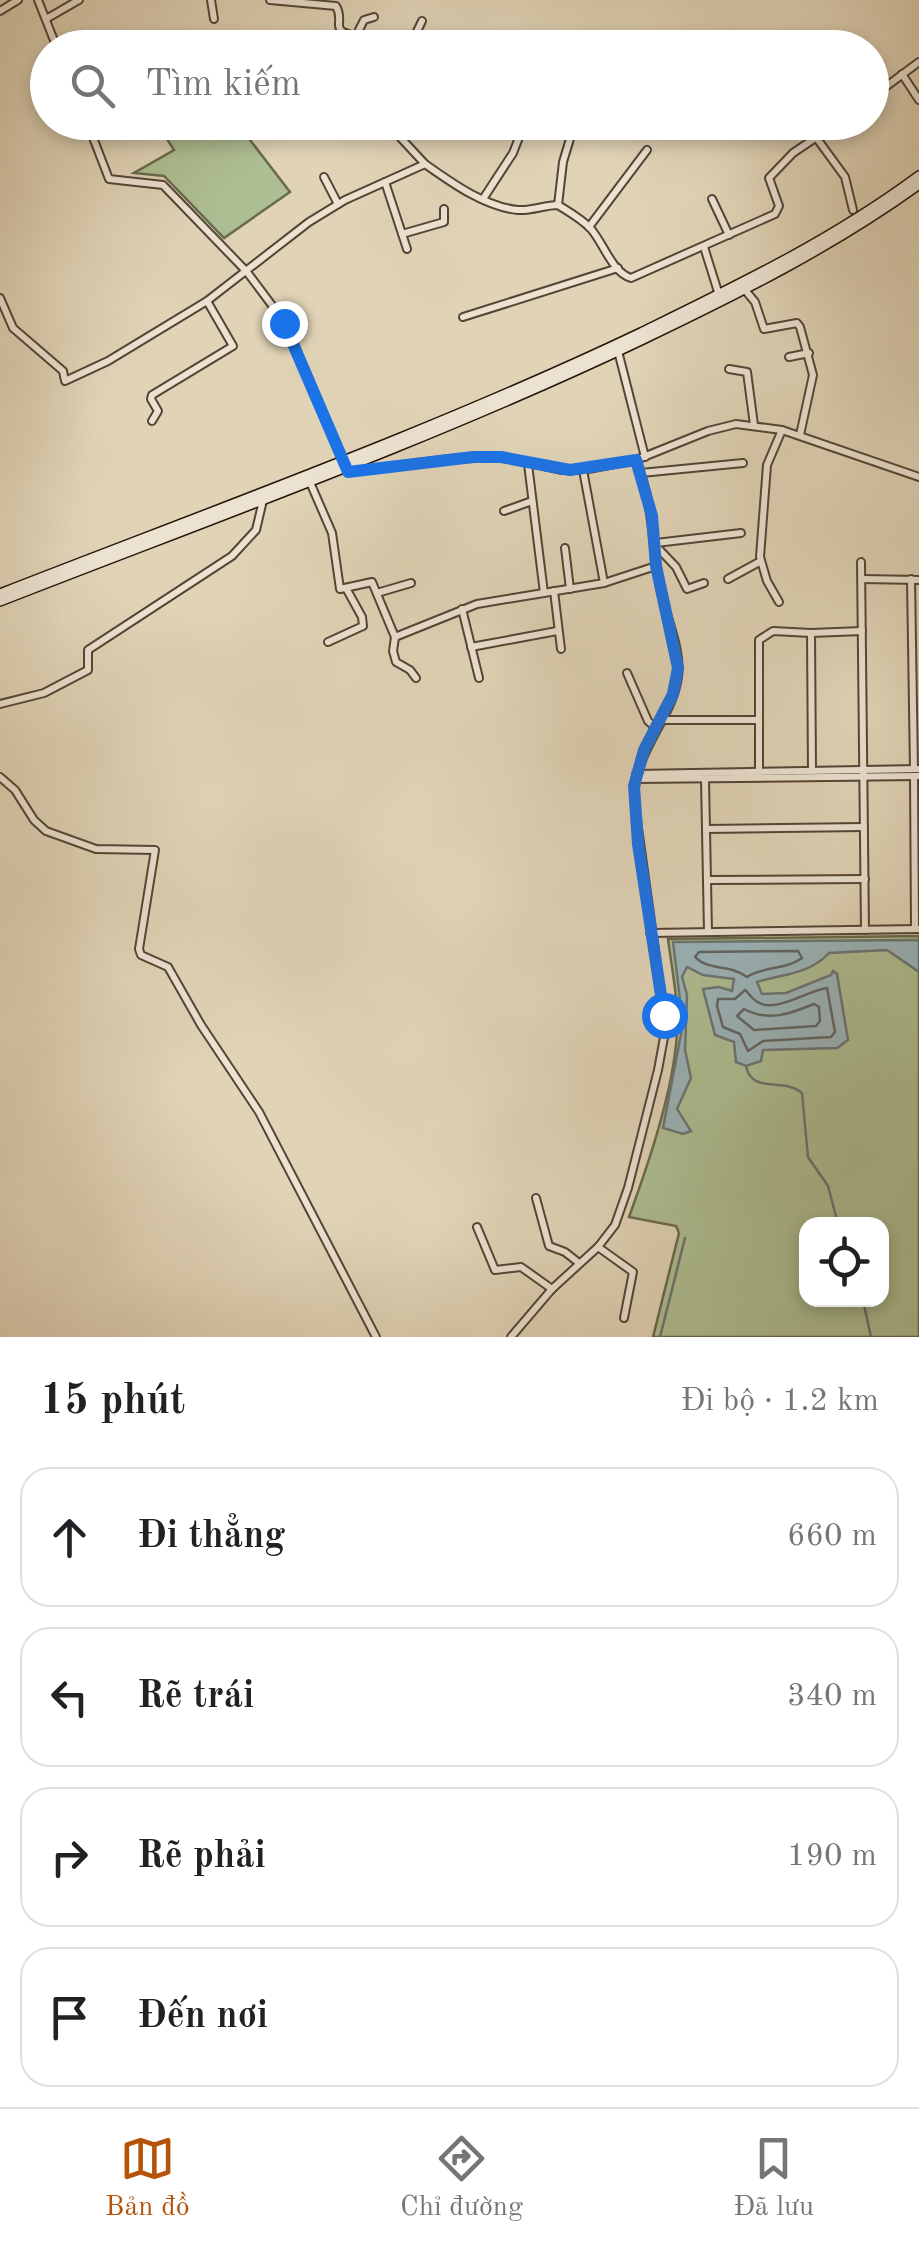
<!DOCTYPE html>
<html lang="vi">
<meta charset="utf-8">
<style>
:root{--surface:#fff;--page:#f2f2f2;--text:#202124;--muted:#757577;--line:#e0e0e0;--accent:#b45309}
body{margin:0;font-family:"Old Standard TT",serif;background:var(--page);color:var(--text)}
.controls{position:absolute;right:30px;bottom:30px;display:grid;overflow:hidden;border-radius:20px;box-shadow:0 5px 15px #0003}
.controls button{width:90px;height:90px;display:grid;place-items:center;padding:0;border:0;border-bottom:2px solid var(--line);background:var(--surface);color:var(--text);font:50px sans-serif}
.stop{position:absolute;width:30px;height:30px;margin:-22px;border:8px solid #1a73e8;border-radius:50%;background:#fff}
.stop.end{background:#1a73e8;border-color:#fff;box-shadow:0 2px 10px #0008}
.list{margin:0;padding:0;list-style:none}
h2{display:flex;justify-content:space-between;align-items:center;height:130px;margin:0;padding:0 40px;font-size:42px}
h2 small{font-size:32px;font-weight:400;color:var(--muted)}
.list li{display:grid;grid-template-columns:65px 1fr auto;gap:30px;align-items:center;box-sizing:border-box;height:140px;margin:0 20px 20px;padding:0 20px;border:2px solid var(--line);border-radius:30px}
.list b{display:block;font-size:38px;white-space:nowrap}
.list em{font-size:32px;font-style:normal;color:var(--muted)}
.icon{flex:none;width:55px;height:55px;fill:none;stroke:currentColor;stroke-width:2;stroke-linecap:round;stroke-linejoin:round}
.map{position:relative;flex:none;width:919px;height:1337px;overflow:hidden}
.search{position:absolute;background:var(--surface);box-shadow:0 5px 15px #0003;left:30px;right:30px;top:30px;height:110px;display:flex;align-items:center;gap:25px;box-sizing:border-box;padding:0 35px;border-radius:55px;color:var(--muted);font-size:38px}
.sheet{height:770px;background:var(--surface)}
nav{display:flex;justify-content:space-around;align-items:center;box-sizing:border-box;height:140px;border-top:2px solid var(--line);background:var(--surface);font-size:28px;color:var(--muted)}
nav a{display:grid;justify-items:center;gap:5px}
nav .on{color:var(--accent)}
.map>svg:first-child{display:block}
.green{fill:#adbe92;stroke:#696a4e;stroke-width:2.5;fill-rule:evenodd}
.water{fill:#9ab4ba;stroke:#6b7474;stroke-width:2.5}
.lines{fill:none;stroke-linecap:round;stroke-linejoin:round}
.shore{stroke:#606462;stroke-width:2.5}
.stream{stroke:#6b7474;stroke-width:2.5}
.minor-casing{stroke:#544436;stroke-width:10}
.secondary-casing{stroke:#25150b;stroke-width:12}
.minor{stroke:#ebe2d0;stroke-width:6}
.secondary{stroke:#ebe2d0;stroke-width:9}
.route{stroke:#1a73e8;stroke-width:12}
</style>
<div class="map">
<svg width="919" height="1337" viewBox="0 0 919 1337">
<rect width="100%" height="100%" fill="#e0d3b6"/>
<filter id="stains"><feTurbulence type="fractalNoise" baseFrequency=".002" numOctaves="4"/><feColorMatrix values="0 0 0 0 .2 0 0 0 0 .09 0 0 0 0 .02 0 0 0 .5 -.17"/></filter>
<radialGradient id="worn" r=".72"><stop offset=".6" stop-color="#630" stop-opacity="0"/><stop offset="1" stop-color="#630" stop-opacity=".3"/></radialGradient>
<g class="green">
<polygon points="157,123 237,123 290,192 224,238 164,176 134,173 174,150"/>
<path d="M919,936v401h-266l26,-104 -3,-7 -47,-9c20,-55 44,-125 48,-183 2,-31 -5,-64 -9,-95zM806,1224h76v76h-76z"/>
</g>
<path class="water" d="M919,940v32l-32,-22 -58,3c-19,21 -46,21 -72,29l5,12 24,-1 45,-18 2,-4 4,3 11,66 -11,8 -74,2 -2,11 -15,5 -10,-4 -2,-20 -19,-7 -12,-46 16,-2 13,4 2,-12 -31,-4 -16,-8 -5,10 5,18 -2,55 6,28 -14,31 14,22 -8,3 -20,-6 20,-104 -10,-82z"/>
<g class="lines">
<g class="shore">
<path d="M798,951l4,7c-16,12 -38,8 -55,19 -17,-13 -39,-6 -52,-20l4,-5z"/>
<path d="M827,988l8,44 -4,5 -68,4 -15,10 -8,-17 -17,-7 -6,-21 1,-7h17l10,-9c4,3 6,8 11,11 18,14 52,-11 71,-13z"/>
<path d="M814,1004l5,3 1,14 -4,5 -62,4 -17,-14 7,-7c24,13 46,5 70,-5z"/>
</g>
<g class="stream">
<path d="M746,1066c6,29 38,11 56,27l6,64 20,29 10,38"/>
<polyline points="863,1300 871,1337"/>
<polyline points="660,1337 685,1238"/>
</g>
<g class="minor-casing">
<g id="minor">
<polyline points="38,0 57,48"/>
<polyline points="211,0 214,19"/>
<path d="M270,0l66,6c10,17 -9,24 20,30l1,12"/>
<polyline points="0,11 18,0"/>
<polyline points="46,19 79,0"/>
<polyline points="356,36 364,20 374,17"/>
<polyline points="409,48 422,21"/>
<polyline points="902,74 919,100"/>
<polyline points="872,97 919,62"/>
<polyline points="87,122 109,179 163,185 247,272 271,304 293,342 348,472 450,459 501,457 562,470 583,470 636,460 708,431 736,424 782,430 919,477"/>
<polyline points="386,122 425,164"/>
<polyline points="818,140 845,177 853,210"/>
<polyline points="324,177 338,204"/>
<polyline points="385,182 407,249"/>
<polyline points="483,199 513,153 525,122"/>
<polyline points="712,199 729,235"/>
<polyline points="558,205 563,162 575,122"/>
<polyline points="589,227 647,150"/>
<polyline points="402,234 444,222 444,209"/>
<polyline points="704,247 719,295"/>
<polyline points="745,290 755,302 764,329 797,323 800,327 813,375 800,435"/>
<path d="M0,298l13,30 50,43 2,10 43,-20 99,-60 102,-79 36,-22 80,-36c27,19 60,43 93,46 14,1 26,-5 40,-5 11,7 24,14 33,24 13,15 21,43 40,49l144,-64 4,-8 -10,-28 24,-25 46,-31"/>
<polyline points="463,317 618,268"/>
<polyline points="618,351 645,457"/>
<polyline points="789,357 809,353"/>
<polyline points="729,369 747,372 754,425"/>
<polyline points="152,421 158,411 151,399 152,395 233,346 207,301"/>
<polyline points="528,464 544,593"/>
<polyline points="583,470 604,583"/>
<polyline points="641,473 743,463"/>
<polyline points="309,480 332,533 340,589 372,582 395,637 477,604 604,583 656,566"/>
<polyline points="504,511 532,501"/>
<polyline points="656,543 741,533"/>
<polyline points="657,547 676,567 687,589 704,583"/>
<polyline points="565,548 570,589"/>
<polyline points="861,562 865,930"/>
<polyline points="728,579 761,561"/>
<polyline points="862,579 919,580"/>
<polyline points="911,579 914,769"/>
<polyline points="554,591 561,649"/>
<polyline points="377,593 411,583"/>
<polyline points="779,602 767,581 760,557 767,465 782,430"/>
<polyline points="462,609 479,678"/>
<polyline points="395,637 393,651 396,662 410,670 416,678"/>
<polyline points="328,642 363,626 362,617 346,588"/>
<polyline points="471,647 557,631"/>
<polyline points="627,673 648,721 656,728"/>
<polyline points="0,704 44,693 88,670 88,650 232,556 256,530 264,496"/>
<polyline points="662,720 758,720"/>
<polyline points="812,771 811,633 862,631"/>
<polyline points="759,772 759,640 773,631 811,633"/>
<polyline points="636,774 919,769"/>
<polyline points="914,776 915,929"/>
<polyline points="0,777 15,790 34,820 46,831 96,849 155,850 139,949 141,955 168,967 201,1025 259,1112 376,1337"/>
<polyline points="635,779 919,776"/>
<polyline points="705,779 708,932"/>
<polyline points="706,829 864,827"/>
<polyline points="707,880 865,879"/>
<polyline points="650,933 919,929"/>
<polyline points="536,1198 549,1246 565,1252 579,1263"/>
<polyline points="477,1227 495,1270 521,1267 552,1289"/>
<polyline points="598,1247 633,1272 624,1318"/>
<path d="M511,1337l41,-48 46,-42 17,-22 13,-37 30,-118 7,-38 -1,-17 -30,-216c2,-53 38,-78 44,-122 4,-29 -13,-61 -18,-90 -9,-45 -6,-82 -24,-127"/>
</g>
</g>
<g class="secondary-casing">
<g id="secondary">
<path d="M0,594c215,-84 433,-162 641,-261 96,-47 192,-93 278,-157"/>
<path d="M0,601c215,-84 433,-162 641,-261 96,-46 191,-93 278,-156"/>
</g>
</g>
<use href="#minor" class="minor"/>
<use href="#secondary" class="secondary"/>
</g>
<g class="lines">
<polyline class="route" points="284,323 348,472 473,457 501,457 570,470 636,460 652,516 656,566 678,668 673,694 644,750 634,786 638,844 664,1015"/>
</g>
<rect width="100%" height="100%" filter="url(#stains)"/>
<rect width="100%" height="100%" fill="url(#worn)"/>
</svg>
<div class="controls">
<button><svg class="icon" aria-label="locate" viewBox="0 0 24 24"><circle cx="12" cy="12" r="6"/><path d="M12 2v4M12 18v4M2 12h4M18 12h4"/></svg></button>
</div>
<div class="stop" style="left:664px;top:1015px"></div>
<div class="stop end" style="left:284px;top:323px"></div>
<div class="search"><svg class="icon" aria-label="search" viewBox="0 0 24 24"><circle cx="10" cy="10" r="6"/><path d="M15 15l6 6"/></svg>Tìm kiếm</div>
</div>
<section class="sheet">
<h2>15 phút<small>Đi bộ · 1.2 km</small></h2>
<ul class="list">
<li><svg class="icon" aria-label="ahead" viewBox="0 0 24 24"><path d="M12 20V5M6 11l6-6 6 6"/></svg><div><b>Đi thẳng</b></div><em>660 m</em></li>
<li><svg class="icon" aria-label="left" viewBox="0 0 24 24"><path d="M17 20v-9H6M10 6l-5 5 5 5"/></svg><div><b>Rẽ trái</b></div><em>340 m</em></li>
<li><svg class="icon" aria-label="right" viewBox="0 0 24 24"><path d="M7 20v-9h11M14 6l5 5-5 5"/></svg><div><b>Rẽ phải</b></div><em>190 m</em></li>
<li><svg class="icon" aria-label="arrive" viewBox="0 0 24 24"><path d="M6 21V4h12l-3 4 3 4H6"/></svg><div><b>Đến nơi</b></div></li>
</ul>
</section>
<nav>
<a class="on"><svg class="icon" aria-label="map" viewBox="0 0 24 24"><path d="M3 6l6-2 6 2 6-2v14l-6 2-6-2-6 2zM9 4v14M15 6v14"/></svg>Bản đồ</a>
<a><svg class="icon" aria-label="directions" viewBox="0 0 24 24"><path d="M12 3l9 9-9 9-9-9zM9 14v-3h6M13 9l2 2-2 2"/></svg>Chỉ đường</a>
<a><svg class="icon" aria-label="saved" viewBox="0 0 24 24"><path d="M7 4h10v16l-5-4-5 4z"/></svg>Đã lưu</a>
</nav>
